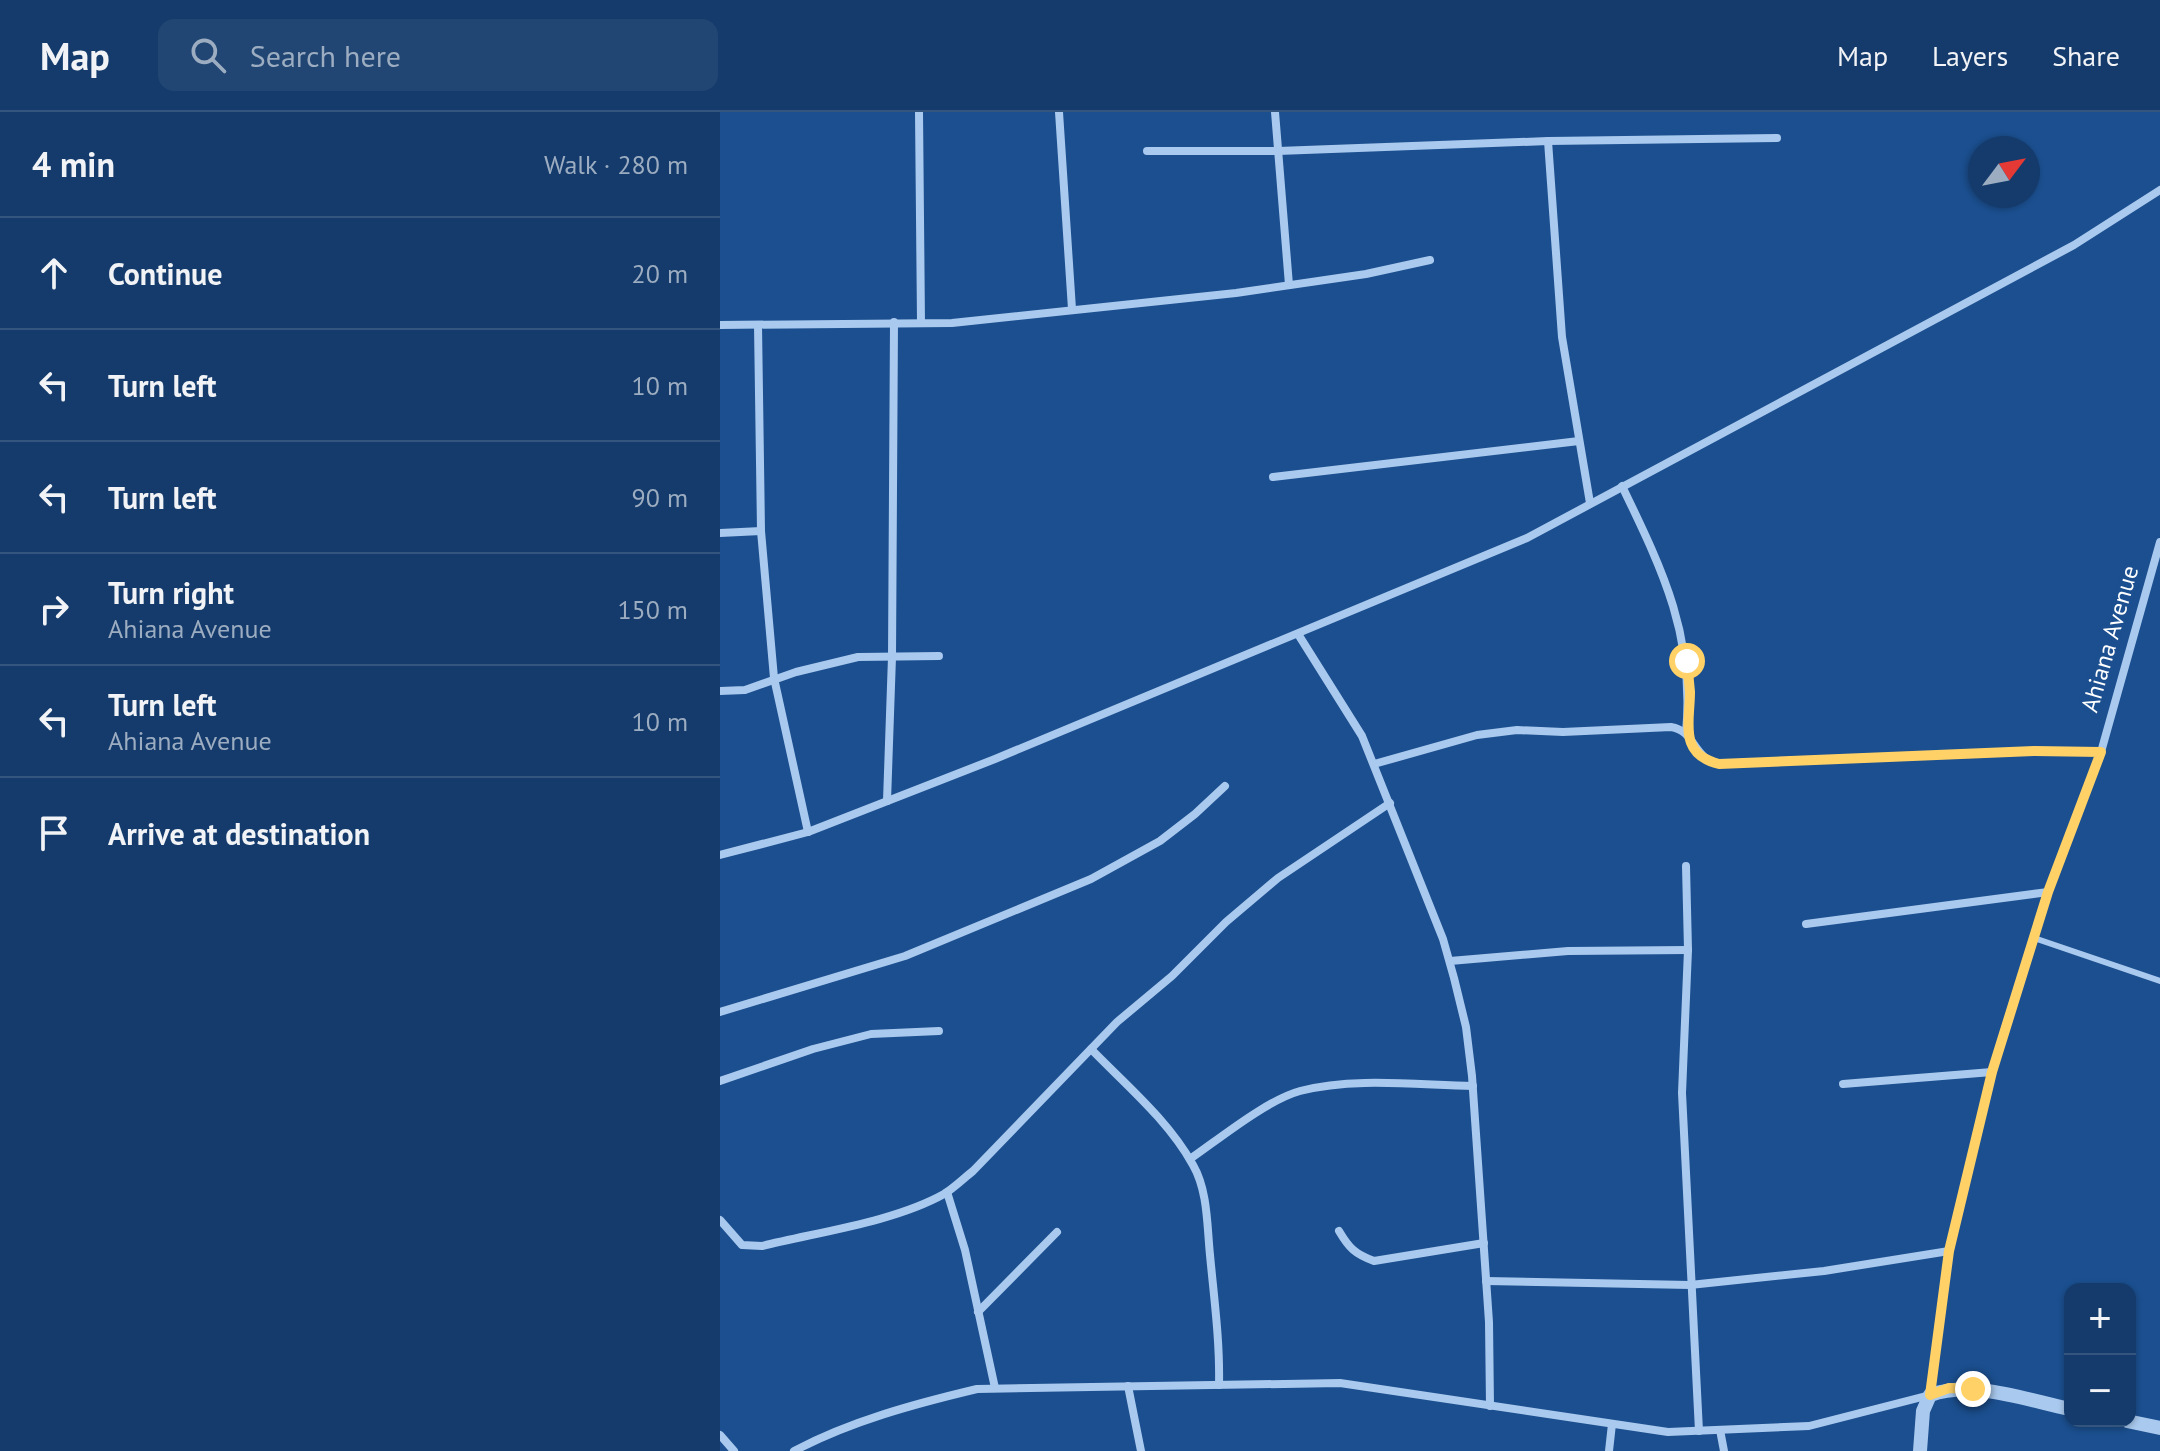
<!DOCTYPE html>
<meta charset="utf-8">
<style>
:root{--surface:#143b6b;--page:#214673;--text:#f1f3f6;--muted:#9dadc1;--line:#33557e}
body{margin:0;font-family:"PT Sans",sans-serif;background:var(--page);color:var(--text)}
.controls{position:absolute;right:24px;bottom:24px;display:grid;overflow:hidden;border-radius:16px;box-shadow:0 2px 6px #0004}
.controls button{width:72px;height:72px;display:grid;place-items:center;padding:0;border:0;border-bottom:2px solid var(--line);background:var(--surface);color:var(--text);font:40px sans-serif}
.compass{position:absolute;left:1248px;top:24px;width:72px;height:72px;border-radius:50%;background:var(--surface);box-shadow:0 2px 6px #0004;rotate:58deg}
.stop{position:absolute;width:24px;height:24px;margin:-18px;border:6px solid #ffd166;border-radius:50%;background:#fff}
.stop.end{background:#ffd166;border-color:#fff;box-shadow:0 2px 8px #0008}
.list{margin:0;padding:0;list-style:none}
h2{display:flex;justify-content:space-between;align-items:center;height:104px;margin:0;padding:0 32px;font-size:34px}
h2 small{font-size:26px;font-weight:400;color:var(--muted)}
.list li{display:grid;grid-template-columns:52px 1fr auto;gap:24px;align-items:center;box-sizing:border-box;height:112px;padding:0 32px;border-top:2px solid var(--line)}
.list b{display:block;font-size:30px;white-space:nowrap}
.list p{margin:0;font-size:26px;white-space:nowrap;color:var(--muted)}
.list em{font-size:26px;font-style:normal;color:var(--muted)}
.icon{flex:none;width:44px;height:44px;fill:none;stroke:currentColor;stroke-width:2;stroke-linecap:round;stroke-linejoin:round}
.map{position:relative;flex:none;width:1440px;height:1339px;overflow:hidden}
header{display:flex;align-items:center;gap:48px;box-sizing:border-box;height:112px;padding:0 40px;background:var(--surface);border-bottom:2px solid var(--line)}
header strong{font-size:38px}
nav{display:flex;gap:44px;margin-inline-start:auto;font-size:28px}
.search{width:560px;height:72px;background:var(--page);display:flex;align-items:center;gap:20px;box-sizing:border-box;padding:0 28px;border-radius:16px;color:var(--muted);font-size:30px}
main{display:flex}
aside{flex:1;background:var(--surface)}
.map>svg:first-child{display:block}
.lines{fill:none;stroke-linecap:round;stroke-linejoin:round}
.service{stroke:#a9c9ee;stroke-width:6}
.minor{stroke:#a9c9ee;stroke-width:8}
.tertiary{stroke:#a9c9ee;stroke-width:14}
.route{stroke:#ffd166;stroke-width:10}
.labels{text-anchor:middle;stroke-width:8;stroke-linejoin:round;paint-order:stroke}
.street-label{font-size:24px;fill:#fff;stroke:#1b4f8f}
</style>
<header>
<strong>Map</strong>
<div class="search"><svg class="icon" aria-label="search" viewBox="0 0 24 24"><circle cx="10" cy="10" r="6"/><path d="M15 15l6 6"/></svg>Search here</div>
<nav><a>Map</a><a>Layers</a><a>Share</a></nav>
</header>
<main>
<aside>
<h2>4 min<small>Walk · 280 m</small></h2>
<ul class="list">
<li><svg class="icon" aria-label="ahead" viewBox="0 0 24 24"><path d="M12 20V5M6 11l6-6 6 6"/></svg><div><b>Continue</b></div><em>20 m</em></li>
<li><svg class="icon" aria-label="left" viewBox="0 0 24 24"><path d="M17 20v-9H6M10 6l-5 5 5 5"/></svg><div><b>Turn left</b></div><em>10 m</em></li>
<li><svg class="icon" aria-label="left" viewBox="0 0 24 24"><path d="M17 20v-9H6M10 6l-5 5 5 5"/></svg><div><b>Turn left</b></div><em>90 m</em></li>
<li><svg class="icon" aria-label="right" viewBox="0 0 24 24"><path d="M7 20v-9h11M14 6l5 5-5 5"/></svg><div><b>Turn right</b><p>Ahiana Avenue</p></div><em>150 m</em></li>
<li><svg class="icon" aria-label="left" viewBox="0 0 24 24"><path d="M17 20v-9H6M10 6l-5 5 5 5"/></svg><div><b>Turn left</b><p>Ahiana Avenue</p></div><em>10 m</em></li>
<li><svg class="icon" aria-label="arrive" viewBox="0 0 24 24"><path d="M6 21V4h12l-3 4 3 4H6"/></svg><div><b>Arrive at destination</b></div></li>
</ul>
</aside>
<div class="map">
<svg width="1440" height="1339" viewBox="0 0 1440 1339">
<rect width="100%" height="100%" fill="#1b4f8f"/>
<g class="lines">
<polyline class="service" points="1314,826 1440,869"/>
<g class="minor">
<polyline points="199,0 201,211"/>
<polyline points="339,0 352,197"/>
<polyline points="555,0 569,173"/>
<polyline points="828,29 842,225 870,391"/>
<polyline points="427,39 558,39 828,29 1057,26"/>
<polyline points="0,213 232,211 516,181 646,162 710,148"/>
<polyline points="38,213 41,419 54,566 88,720"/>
<polyline points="553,365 859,329"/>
<path d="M902,374c41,85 73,150 64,247"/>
<polyline points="0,421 41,419"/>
<polyline points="578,522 642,624 723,827 734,866 746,915 752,964 769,1210 770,1294"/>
<polyline points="0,579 25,578 76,560 138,545 219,544"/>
<path d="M654,652l103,-29 40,-5 46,2 108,-5c25,4 21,31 48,37l315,-13 67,1"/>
<polyline points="167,689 172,545 174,210"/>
<polyline points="0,743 88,720 275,647 807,426 1354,133 1440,78"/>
<polyline points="966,754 968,838 962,981 979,1319"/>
<polyline points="1086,812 1328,780"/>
<polyline points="730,849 848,839 968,838"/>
<polyline points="0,900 185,844 371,767 440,729 475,702 505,674"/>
<path d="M371,937c35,36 77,71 102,116 15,26 14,61 17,90 4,43 10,86 9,130"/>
<polyline points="0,969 93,937 151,922 219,919"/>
<polyline points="1123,972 1272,960"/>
<path d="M470,1047c29,-20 77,-59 110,-68 54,-14 117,-6 173,-5"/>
<polyline points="227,1080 245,1138 275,1276"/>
<path d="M0,1108l22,25 20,1c56,-14 132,-24 182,-52 10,-6 20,-16 29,-23l144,-149 55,-46 54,-54 52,-44 112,-75"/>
<path d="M619,1119c10,17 16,23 35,30l110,-18"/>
<polyline points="766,1169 970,1173 1104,1159 1229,1139"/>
<polyline points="258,1200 337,1120"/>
<polyline points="408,1274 421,1339"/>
<polyline points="1000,1318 1004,1339"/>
<polyline points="0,1323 14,1339"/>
<path d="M74,1339c57,-30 120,-47 183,-62l363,-6 328,49 141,-6 121,-31 19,-144 43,-179 56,-180 53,-140 59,-210"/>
<polyline points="889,1339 892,1312"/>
</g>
<g class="tertiary">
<polyline points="1407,1309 1440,1316"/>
<path d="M1200,1339l3,-40 7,-16c44,-15 96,5 140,14"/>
</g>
</g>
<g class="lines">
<path class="route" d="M967,549c1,10 2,21 3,31 0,30 -12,62 29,72l315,-13 67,1 -53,140 -56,180 -43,179 -19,144 19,-7 24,1"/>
</g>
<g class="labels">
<g class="street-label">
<text transform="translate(1390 527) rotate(-74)" y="8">Ahiana Avenue</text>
</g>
</g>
</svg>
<div class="controls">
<button>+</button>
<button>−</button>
</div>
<svg class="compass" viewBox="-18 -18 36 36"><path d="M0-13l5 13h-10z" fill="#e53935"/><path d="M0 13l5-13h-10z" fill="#9dadc1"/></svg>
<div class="stop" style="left:967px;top:549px"></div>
<div class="stop end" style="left:1253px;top:1277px"></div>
</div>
</main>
